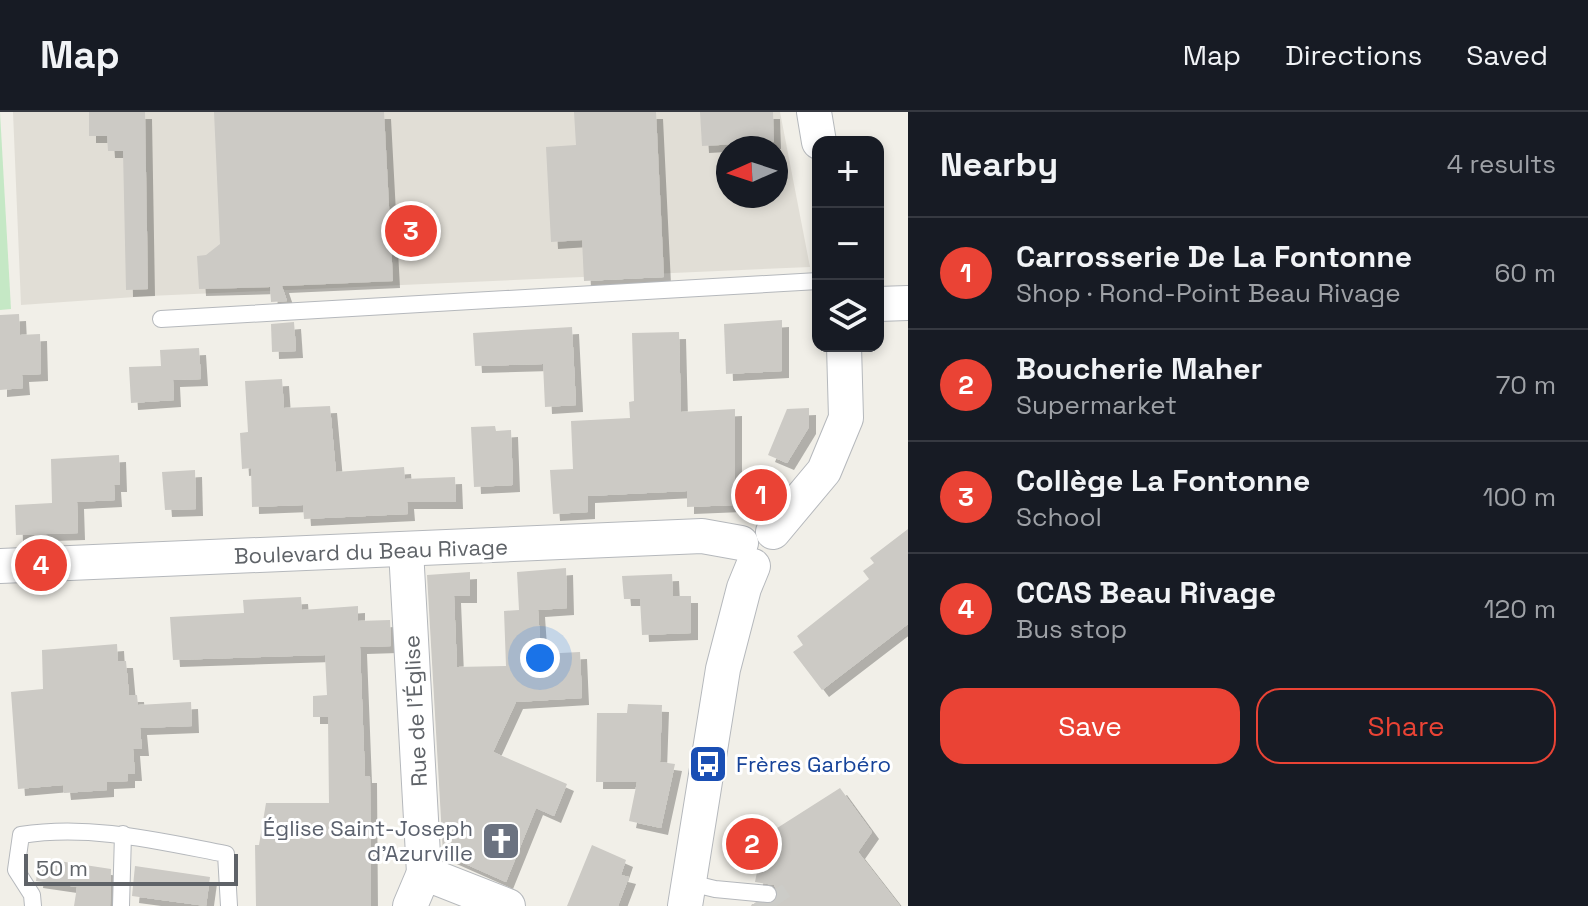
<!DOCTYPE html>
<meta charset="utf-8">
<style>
:root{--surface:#171b24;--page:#20242c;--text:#f1f3f6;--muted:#9ea1a6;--line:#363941;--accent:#ea4335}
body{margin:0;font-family:"Space Grotesk",sans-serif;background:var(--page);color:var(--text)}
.controls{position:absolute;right:24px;top:24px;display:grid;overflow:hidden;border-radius:16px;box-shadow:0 4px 12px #0003}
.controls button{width:72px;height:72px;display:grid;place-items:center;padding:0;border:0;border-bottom:2px solid var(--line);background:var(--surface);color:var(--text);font:40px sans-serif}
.compass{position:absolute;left:716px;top:24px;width:72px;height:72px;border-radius:50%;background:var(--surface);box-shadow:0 4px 12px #0003;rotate:267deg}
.scale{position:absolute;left:24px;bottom:20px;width:214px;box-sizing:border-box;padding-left:8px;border:4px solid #5f6368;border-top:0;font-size:22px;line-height:28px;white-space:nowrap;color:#5f6368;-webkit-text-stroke:6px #fff;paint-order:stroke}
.you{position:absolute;left:540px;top:546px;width:28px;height:28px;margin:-20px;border:6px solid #fff;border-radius:50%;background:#1a73e8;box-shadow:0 0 0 12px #1a73e833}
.badge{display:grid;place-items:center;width:52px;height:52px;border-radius:50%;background:var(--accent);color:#fff;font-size:26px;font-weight:700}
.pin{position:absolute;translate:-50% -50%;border:4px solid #fff;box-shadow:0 2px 8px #0006}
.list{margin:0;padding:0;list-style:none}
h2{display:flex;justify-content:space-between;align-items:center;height:104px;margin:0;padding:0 32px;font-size:34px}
h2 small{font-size:26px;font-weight:400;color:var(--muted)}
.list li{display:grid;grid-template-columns:52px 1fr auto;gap:24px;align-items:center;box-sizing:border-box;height:112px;padding:0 32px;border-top:2px solid var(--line)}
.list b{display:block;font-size:30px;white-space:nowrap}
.list p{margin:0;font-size:26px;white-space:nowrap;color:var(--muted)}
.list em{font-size:26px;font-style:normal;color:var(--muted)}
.actions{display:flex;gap:16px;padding:24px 32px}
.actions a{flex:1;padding:18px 0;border:2px solid var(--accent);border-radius:24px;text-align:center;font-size:28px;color:var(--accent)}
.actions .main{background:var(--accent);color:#fff}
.icon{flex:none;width:44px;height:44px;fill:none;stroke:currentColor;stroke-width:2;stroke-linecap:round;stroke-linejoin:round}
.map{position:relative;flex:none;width:908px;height:794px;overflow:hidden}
header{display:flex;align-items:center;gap:48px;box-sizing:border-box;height:112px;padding:0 40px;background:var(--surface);border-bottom:2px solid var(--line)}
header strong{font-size:38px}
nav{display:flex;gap:44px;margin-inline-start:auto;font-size:28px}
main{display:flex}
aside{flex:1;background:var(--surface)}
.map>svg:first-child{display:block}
.education{fill:#e1ded6;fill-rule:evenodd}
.green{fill:#c5e8c5}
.building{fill:#cccac5;filter:url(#shadow)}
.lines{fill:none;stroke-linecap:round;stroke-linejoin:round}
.street-tunnel{stroke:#ccccc8;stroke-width:34;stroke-dasharray:34 17;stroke-linecap:butt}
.lane-casing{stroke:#b5b8bc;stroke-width:18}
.street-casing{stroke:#b5b8bc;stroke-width:36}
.lane{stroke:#fff;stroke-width:16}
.street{stroke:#fff;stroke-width:34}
.labels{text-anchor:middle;stroke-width:6;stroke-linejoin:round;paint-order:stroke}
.street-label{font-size:22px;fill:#5f6368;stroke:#fff}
.transit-label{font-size:22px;fill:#164399;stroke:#fff;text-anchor:start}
.worship-label{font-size:22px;fill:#5b616d;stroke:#fff;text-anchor:end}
</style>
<header>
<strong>Map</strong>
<nav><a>Map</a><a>Directions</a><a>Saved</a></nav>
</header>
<main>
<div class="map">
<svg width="908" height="794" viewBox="0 0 908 794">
<defs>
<filter id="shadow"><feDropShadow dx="7" dy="7" stdDeviation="0" flood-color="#0004"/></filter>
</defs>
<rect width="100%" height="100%" fill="#f1efe8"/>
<path class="education" d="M13,0h767l30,155 -661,29 -128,9zM728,36h48v48h-48z"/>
<polygon class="green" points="0,0 11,197 0,198"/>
<g class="building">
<polygon points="89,0 145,0 148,177 126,178 123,39 108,39 107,24 89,24"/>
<polygon points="214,0 384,0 393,169 282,174 287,189 271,190 270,175 199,177 197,144 206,143 220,132"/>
<polygon points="574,0 656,0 664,165 584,169 582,128 551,130 546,35 576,33"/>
<polygon points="700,0 773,0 774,30 702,34"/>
<polygon points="19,202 20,223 40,222 41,262 22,263 23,276 0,278 0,203"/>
<polygon points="782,208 782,259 726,262 724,212"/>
<polygon points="294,210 296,239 272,240 271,212"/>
<polygon points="572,215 576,293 545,295 543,252 475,254 473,221"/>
<polygon points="679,220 681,300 735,297 735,393 687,395 687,379 588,384 588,400 553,402 550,358 573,357 571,309 630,306 629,290 634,289 632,221"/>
<polygon points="199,236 201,267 173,268 174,288 131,291 129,255 161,254 160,238"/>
<polygon points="282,267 284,296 330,294 336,360 404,355 405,367 455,365 456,390 407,390 408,402 304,407 303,393 252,395 251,356 242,357 240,321 248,320 245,269"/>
<polygon points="809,296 809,315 787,351 768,343 787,297"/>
<polygon points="495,314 496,319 511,318 513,373 474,375 471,315"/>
<polygon points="119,343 120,373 114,373 115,388 77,390 78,421 16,423 15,393 52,391 51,347"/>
<polygon points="195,358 196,397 165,398 162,360"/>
<polygon points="908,417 908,512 822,578 793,540 803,533 797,524 869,467 863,459 874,451 870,446"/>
<polygon points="566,456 567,496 538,498 541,542 580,540 582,586 516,590 493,640 567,672 554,704 536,696 506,770 443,742 427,463 470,460 470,484 454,484 457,555 506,554 504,499 519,498 517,460"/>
<polygon points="672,462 673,484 691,484 691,521 642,523 640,487 624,487 622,464"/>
<polygon points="301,485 302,498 358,494 358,509 390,508 391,534 360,535 365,664 370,664 371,794 256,794 255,733 259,733 266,691 329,691 328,605 313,605 313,584 327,583 325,543 173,548 170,505 244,501 243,488"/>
<polygon points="117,532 118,549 126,549 129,583 137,583 138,593 191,590 192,614 140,616 142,637 133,637 135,662 128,662 128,669 107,670 107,678 64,681 63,673 18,677 11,580 43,577 42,538"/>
<polygon points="628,592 662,593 660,650 675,652 661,716 629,709 637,670 596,670 597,601 627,601"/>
<polygon points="840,676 872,720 858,740 900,794 751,794 752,792 772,792 779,782 774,773 755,770 757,760 744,737"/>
<polygon points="592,733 626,748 621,763 629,765 618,794 567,794"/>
<polygon points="39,746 111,757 110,794 74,794 77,775 36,769"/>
<polygon points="135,754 210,765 206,794 132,784"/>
</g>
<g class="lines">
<polyline class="street-tunnel" points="768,782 776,794"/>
<g class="lane-casing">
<g id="lane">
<polyline points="161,207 818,169"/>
<polyline points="690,771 715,777 768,782"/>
<path d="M33,794l-1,-11 -16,-25 5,-35c69,-11 137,6 205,19l3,52"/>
<polyline points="121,794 123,722"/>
</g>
</g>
<g class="street-casing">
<g id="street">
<polyline points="814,0 819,30"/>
<polyline points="878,192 908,191"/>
<polyline points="773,420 824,359 846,306 844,234"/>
<polyline points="406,438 424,761"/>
<polyline points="0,454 702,424 741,431"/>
<polyline points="410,794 424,761 508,794"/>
<polyline points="685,794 723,557 744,476 753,454"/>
</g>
</g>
<use href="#lane" class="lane"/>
<use href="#street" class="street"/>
</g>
<defs>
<g id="bus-square" transform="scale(2)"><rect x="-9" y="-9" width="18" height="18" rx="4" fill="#1a4fb4" stroke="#fff"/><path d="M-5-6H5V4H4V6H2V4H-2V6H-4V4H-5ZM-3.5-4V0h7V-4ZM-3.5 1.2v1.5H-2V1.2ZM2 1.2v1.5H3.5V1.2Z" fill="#fff"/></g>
<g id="church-square" transform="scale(2)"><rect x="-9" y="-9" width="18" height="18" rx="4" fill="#6b7280" stroke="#fff"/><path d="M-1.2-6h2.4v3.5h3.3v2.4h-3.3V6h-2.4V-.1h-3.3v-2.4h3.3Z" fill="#fff"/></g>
</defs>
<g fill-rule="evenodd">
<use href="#bus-square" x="708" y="652"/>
<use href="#church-square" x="501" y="729"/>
</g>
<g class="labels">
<g class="street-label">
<text transform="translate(371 439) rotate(-2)" y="8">Boulevard du Beau Rivage</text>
<text transform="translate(415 599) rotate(-93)" y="8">Rue de l'Église</text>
</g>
<g class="transit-label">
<text x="736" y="660">Frères Garbéro</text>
</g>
<g class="worship-label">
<text x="473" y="724">Église Saint-Joseph<tspan x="473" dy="25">d'Azurville</tspan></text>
</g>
</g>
</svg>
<div class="controls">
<button>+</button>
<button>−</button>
<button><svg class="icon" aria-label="layers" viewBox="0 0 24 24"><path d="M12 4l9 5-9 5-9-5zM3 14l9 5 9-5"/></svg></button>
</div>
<svg class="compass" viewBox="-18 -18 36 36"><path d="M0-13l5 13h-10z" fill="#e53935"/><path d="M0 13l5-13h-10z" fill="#9ea1a6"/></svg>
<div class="scale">50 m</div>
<div class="you"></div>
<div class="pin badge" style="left:761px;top:383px">1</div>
<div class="pin badge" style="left:752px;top:732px">2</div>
<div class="pin badge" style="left:411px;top:119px">3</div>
<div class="pin badge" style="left:41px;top:453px">4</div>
</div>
<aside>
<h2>Nearby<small>4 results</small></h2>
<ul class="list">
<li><span class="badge">1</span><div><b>Carrosserie De La Fontonne</b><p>Shop · Rond-Point Beau Rivage</p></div><em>60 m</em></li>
<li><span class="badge">2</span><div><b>Boucherie Maher</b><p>Supermarket</p></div><em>70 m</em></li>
<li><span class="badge">3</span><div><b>Collège La Fontonne</b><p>School</p></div><em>100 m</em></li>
<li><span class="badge">4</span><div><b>CCAS Beau Rivage</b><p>Bus stop</p></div><em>120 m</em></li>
</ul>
<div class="actions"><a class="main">Save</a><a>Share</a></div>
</aside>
</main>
